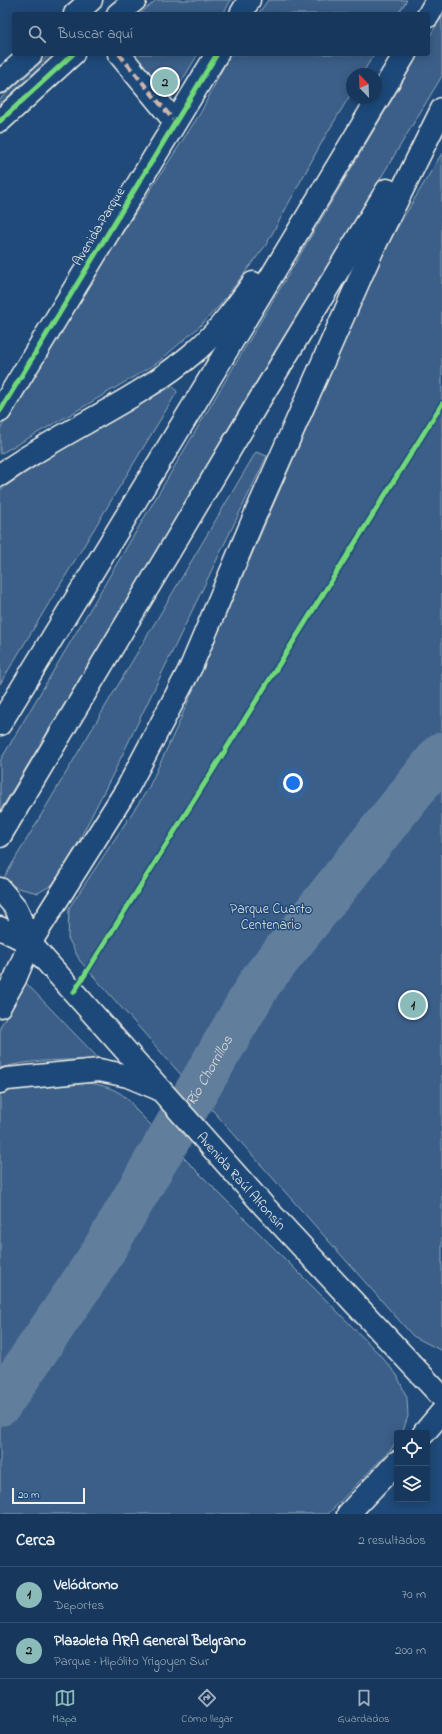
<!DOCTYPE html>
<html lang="es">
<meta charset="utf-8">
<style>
:root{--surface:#17385c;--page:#203f62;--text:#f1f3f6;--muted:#9eacbb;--line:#365272;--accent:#8bbbb9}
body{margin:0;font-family:"Indie Flower",sans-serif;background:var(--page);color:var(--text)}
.controls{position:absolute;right:12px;bottom:12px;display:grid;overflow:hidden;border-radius:4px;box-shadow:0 2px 10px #0003}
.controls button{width:36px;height:36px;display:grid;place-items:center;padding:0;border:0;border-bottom:1px solid var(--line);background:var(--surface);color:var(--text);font:20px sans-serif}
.compass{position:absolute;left:346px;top:68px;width:36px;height:36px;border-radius:50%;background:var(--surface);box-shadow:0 2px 10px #0003;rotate:337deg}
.scale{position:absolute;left:12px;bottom:10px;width:73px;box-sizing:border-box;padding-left:4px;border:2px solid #f4f1e8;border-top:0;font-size:11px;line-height:14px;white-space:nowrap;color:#f4f1e8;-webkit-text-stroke:3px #1f4a7a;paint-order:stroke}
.you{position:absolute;left:293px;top:783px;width:14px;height:14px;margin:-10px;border:3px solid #fff;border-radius:50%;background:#1a73e8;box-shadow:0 0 0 6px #1a73e833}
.badge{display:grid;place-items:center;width:26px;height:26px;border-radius:50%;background:var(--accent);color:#111;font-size:13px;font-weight:700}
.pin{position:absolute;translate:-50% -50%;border:2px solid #fff;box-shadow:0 1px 4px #0006}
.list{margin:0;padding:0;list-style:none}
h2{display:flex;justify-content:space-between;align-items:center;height:52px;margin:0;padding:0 16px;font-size:17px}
h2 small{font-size:13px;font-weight:400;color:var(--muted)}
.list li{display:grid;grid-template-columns:26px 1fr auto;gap:12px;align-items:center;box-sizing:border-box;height:56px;padding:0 16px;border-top:1px solid var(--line)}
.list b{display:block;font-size:15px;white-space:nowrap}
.list p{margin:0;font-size:13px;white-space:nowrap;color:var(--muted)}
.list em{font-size:13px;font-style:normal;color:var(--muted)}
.icon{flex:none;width:22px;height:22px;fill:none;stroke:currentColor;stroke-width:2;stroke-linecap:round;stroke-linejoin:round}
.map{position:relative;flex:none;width:442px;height:1514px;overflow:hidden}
.search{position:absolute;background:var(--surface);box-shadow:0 2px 10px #0003;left:12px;right:12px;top:12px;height:44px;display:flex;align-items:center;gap:10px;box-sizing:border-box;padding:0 14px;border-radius:4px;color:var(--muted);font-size:15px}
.sheet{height:164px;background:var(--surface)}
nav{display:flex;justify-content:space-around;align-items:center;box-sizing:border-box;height:56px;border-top:1px solid var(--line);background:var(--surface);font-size:11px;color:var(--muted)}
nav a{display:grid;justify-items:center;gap:2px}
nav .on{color:var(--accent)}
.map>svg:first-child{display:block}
.green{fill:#3a5f88;stroke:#97a8b8}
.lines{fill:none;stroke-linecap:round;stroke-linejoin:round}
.river{stroke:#627e9d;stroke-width:44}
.street-casing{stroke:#f4f1e8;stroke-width:25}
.secondary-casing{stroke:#f4f1e8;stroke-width:25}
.highway-casing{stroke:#f4f1e8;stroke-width:25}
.street{stroke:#1f4a7a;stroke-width:22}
.secondary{stroke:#1f4a7a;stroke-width:22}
.highway{stroke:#1f4a7a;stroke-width:22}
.quiet{stroke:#d1b7ad;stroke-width:4;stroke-dasharray:8 4;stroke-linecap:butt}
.cycleway-casing{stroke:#1f4a7a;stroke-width:8}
.cycleway{stroke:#71d979;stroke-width:5}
.labels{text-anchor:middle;stroke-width:3;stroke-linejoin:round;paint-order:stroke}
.street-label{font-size:14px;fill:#f4f1e8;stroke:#1f4a7a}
.park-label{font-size:14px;fill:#e1e2de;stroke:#1f4a7a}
.water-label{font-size:15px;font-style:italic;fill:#dee0dd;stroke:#1f4a7a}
</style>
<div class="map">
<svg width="442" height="1514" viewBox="0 0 442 1514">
<rect width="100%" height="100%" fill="#1f4a7a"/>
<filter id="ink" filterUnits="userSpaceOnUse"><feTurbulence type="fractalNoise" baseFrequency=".025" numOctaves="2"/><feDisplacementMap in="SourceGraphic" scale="8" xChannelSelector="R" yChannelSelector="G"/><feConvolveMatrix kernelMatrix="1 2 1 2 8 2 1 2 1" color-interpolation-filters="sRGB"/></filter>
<g filter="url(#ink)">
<g class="green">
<polygon points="156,0 231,0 223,14 140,14"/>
<polygon points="268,0 407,0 398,14 258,14"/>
<polygon points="442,16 442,76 0,811 0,761 419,54 428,54 428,39"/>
<polygon points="50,54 55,54 58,57 0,109 0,99"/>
<polygon points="127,54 198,54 167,106"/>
<polygon points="230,54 374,54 362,74 352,74 352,92 323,140 266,245 220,305 199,327 157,363 73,413 0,454 0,429 105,260 201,112"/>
<polygon points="442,153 442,1351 413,1336 80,961 68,938 69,908 148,789 177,727 384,250"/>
<path d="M173,386l4,6 -177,292v-194c56,-38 113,-73 173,-104z"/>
<polygon points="256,452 267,456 114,772 67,864 52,885 38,893 18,888 2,881"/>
<path d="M26,983l74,77c-34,0 -68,-1 -100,8v-41z"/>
<path d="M90,1083c21,4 35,9 47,28l199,199 44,45 17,20 10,23 1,18 -5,15 -2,2h-4v7l-5,8 -64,66h-328v-423z"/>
</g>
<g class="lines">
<path class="river" id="s1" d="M0,1404l98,-144 163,-279 181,-227"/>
<g class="street-casing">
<polyline id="street" points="119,54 175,122"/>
</g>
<g class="secondary-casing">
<g id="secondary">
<polyline points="75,14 91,0"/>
<polyline points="118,14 135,0"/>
<polyline points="241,14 249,0"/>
<polyline points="0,82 31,54"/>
<polyline points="0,121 73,54"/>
<polyline points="0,411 217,54"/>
<path id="s2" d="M0,889l16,19 14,35 234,263 178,191"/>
<polyline points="0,928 30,943"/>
<polyline points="424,1433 442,1412"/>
<polyline points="348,1514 397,1462"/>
</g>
</g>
<g class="highway-casing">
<g id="highway">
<polyline points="428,16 437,0"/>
<path d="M0,475c63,-45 138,-74 197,-125 22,-20 39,-43 56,-67"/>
<polyline points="0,724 198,398 405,54"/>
<polyline points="0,836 260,399 387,190"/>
<polyline points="0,1006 15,979 30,943 127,789 191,667 253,520 372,251 442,109"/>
<polyline points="0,1082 7,1079 99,1070 128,1076 159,1089"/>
</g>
</g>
<use href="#street" class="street"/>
<use href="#secondary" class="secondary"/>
<use href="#highway" class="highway"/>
<polyline class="quiet" points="119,54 175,122"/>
<g class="cycleway-casing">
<g id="cycleway">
<polyline points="0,121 73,54"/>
<polyline points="0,411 217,54"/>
<polyline points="74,992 442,404"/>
</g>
</g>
<use href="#cycleway" class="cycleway"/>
</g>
</g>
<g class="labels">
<g class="street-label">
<text transform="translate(98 226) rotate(-59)" y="5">Avenida Parque</text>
<text dy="5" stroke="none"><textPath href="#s2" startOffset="381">Avenida Raúl Alfonsín</textPath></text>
</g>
<g class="park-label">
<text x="271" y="913">Parque Cuarto<tspan x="271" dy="16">Centenario</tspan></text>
</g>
<g class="water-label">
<text dy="5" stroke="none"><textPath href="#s1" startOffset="394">Río Chorrillos</textPath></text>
</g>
</g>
</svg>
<div class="controls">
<button><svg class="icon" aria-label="locate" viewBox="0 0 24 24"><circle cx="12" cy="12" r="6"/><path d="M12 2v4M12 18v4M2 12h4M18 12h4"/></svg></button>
<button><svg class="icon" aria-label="layers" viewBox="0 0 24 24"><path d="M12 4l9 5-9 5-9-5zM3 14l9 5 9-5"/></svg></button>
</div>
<svg class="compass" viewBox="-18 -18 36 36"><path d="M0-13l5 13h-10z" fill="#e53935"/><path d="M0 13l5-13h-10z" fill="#9eacbb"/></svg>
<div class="scale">20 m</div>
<div class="you"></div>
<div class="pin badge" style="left:413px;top:1005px">1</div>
<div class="pin badge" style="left:165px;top:82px">2</div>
<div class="search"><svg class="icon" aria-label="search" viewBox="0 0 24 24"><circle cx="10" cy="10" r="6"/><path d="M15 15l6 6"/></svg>Buscar aquí</div>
</div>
<section class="sheet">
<h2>Cerca<small>2 resultados</small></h2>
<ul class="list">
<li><span class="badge">1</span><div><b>Velódromo</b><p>Deportes</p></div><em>70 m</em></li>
<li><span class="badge">2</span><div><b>Plazoleta ARA General Belgrano</b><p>Parque · Hipólito Yrigoyen Sur</p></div><em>200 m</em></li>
</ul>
</section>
<nav>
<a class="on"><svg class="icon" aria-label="map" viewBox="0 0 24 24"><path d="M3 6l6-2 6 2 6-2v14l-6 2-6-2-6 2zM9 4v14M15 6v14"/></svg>Mapa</a>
<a><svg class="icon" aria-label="directions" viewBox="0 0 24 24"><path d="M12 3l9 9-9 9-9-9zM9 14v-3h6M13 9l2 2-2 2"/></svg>Cómo llegar</a>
<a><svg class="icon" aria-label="saved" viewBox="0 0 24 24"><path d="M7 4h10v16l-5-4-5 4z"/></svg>Guardados</a>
</nav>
